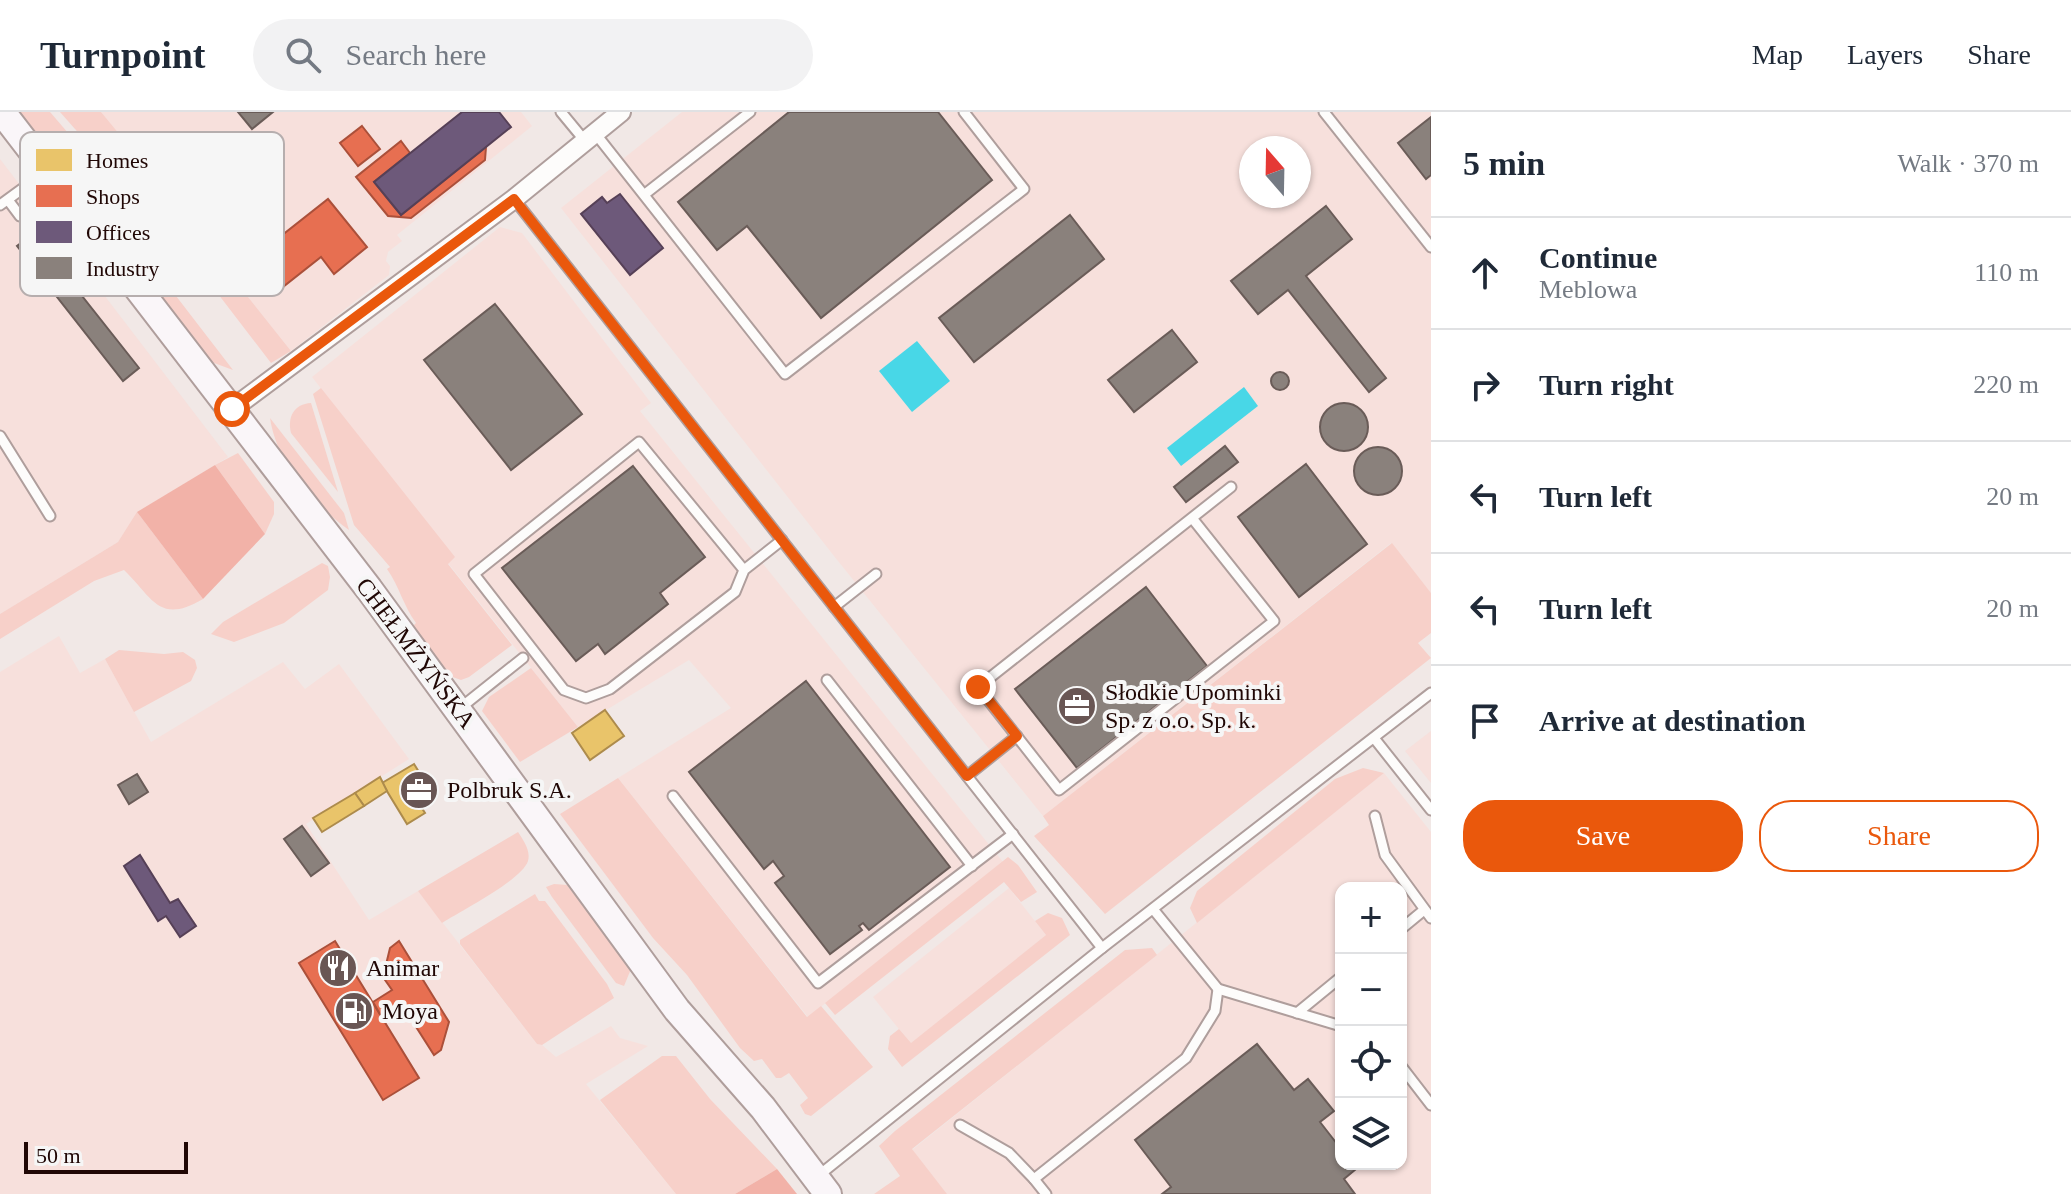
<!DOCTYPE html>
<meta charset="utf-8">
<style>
:root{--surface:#fff;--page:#f2f2f3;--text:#1f2937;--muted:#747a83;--line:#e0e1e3;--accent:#ea580c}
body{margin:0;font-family:"Times New Roman",serif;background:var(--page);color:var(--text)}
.controls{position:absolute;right:24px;bottom:24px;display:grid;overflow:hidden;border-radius:16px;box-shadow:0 2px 6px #0004}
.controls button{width:72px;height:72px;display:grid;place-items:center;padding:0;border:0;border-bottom:2px solid var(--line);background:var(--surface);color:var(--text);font:40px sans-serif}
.compass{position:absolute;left:1239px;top:24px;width:72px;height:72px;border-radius:50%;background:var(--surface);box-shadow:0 2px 6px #0004;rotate:340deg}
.scale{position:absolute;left:24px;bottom:20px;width:164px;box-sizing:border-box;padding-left:8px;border:4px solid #200705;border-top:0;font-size:22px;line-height:28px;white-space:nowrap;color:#200705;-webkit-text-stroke:6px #f6f6f6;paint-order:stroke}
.stop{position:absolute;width:24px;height:24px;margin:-18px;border:6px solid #ea580c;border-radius:50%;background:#fff}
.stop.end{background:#ea580c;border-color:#fff;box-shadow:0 2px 8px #0008}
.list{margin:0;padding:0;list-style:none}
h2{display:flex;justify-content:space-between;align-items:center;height:104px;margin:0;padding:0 32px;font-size:34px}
h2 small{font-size:26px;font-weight:400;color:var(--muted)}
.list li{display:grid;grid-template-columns:52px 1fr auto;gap:24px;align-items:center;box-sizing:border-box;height:112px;padding:0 32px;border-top:2px solid var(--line)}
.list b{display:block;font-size:30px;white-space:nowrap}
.list p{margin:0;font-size:26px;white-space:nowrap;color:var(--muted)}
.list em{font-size:26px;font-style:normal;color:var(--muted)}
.actions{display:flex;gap:16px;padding:24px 32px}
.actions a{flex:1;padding:18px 0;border:2px solid var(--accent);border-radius:32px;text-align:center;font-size:28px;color:var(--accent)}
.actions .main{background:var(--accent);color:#fff}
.icon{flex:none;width:44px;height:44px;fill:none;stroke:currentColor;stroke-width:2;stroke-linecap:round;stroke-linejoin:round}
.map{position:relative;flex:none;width:1431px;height:1082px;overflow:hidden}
header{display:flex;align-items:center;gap:48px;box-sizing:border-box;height:112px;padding:0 40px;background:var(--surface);border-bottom:2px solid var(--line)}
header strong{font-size:38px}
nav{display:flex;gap:44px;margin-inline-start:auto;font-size:28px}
.search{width:560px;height:72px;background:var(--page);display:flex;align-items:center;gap:20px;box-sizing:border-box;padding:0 28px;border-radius:44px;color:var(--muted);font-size:30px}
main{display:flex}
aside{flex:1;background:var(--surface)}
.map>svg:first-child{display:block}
.built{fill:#f7e0dc;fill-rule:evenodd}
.green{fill:#f7d0c9}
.forest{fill:#f2b2a8}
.water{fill:#48d7e7}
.homes{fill:#e9c46a;stroke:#ad8b4c;stroke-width:2}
.shops{fill:#e76f51;stroke:#ab503a;stroke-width:2}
.offices{fill:#6d597a;stroke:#564057;stroke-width:2}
.industry{fill:#8a817c;stroke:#6a5c58;stroke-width:2}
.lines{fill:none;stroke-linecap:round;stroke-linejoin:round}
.lane-casing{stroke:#af9e9c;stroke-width:13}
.street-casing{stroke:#af9e9c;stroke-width:22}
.secondary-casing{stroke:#af9e9c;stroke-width:30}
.lane{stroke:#fdfcfb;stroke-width:9}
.street{stroke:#fdfcfb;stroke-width:18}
.secondary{stroke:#faf6f9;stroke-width:26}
.route{stroke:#ea580c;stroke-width:10}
.labels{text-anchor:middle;stroke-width:8;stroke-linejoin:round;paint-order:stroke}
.street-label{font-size:24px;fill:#200705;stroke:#f6f6f6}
.poi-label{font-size:24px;fill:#200705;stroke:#f6f6f6;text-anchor:start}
.key{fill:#f6f6f6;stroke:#b6aeae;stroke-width:2}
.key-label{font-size:22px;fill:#200705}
</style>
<header>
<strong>Turnpoint</strong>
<div class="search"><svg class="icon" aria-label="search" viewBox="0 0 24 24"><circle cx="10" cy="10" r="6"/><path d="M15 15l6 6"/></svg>Search here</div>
<nav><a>Map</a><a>Layers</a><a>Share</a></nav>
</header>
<main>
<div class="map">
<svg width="1431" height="1082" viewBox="0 0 1431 1082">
<rect width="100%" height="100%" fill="#f1e8e6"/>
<g class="built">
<polygon points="101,0 521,0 532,14 397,123 402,129 388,140 386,149 390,154 389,163 291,239"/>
<path d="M682,0h749v481l-40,-50 -348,273 -209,-260 -273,-348zM1251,36h48v48h-48z"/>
<polygon points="0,47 228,345 138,400 118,430 0,502"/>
<polygon points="500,115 522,121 651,291 640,299 1003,750 808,905 618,666 731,596 689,548 578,615 448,451 454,445 312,265"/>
<polygon points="59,524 80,561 105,547 151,630 283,550 305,577 339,552 409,647 306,712 369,808 418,779 537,932 542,933 556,945 611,914 620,926 648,934 586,972 676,1082 0,1082 0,560"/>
<polygon points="1431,619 1431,671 1405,639"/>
<path d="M1384,661l47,59v362h-484l-35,-44zM1341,776h60v276h-60z"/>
<polygon points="1009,776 1046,823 911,932 873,885"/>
</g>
<g class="green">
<polygon points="16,0 50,0 100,58 80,63 57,54"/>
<polygon points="60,0 101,0 120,23 118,44 106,52"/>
<polygon points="160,74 291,239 271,251 189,144 138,92"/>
<path d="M114,81c13,14 13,34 22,51l97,126 -27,-10 -99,-130 -3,-21z"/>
<path d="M321,276l134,169 -7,7 64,81 -43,32 -8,3 -11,-4 -39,-48 5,-5c-12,-16 -17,-37 -29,-54l3,-2 -36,-42 -41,-131z"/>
<path d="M311,291l27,89 -47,-59c-4,-16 3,-29 20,-30z"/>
<path d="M270,306l74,95 5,17c-37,-27 -72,-66 -79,-112z"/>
<polygon points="238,341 274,390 274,402 265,422 215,353"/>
<path d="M137,400l66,87c-44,26 -50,-1 -79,-29l-30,11 -94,58v-25l118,-72z"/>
<polygon points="1392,431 1431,481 1431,521 1418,531 1431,546 1105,802 1034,724 1049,713 1043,704"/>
<polygon points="322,451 328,454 330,465 328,478 284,511 234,530 211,522 223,510"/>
<polygon points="119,538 164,542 183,540 195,548 197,556 191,569 134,600 105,547"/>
<polygon points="531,556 578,615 520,650 482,599 489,585"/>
<polygon points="1363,656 1384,661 1197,811 1190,796 1197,779 1335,667"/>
<polygon points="618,666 807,905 821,894 873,955 811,1004 805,1002 800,993 808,986 789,961 781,966 776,966 762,947 754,949 740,936 687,863 653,826 560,702"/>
<path d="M518,720c5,8 13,18 10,29 -6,19 -67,50 -86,62l-24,-32z"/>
<polygon points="1008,745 1018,753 1037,780 1021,790 1004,770 835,903 825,891"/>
<polygon points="554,772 567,773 631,857 624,874 616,871 552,785 546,775"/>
<polygon points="535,782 539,789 545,789 607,872 614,886 542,933 537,932 460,832 460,828"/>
<polygon points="1048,801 1062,806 1070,823 902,955 888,937 890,924 899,917 911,931 1046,823 1035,809"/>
<polygon points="1152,836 1157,843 912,1037 947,1082 874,1082 900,1064 879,1034 895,1019 1125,838"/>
<polygon points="662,944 676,944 710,987 777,1057 735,1082 676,1082 600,988"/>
</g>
<g class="forest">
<polygon points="215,353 265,422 203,487 137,400"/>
<polygon points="777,1057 797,1082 735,1082"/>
</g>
<g class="water">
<polygon points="917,229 950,269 912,300 879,259"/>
<polygon points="1244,275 1258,294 1181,354 1167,336"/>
</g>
<g class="homes">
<polygon points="605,598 624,624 590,648 572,621"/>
<polygon points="414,652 432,681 418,690 425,701 407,712 382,671"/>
<polygon points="380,665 387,679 364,694 355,681"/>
<polygon points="355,681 364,694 322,720 313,706"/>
</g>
<g class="shops">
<polygon points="362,14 380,37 358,54 340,31"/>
<polygon points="401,29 410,41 374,70 401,103 486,35 485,48 411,106 388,104 356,65"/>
<polygon points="328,87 367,135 334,162 321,145 274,182 248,150"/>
<polygon points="335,829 419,966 383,988 299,851"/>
<polygon points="399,829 449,910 441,938 434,943 404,896 384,909 373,890 392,878 383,865 390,836"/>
</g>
<g class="offices">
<polygon points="462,0 499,0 511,15 401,103 374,70"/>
<polygon points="620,82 663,136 630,163 581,102 602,85 607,91"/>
<polygon points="140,743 170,791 178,787 196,814 180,825 166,804 158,809 124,754"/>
</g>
<g class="industry">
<polygon points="238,0 273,0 252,17"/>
<polygon points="789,0 938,0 992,68 821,206 747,114 717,138 678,90"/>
<polygon points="1431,5 1431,63 1426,67 1398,31"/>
<polygon points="1326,94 1352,127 1306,164 1386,266 1369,280 1288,178 1258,202 1231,169"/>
<polygon points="1070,103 1104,147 974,250 939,206"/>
<polygon points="33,122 139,256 123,269 17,134"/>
<polygon points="495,192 582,302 511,358 424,248"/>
<polygon points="1172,218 1197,250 1134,300 1108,268"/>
<circle cx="1280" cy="269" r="9"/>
<circle cx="1344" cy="315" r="24"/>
<polygon points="1225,334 1238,350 1186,390 1174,375"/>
<circle cx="1378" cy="359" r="24"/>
<polygon points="1306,352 1367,432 1299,485 1238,405"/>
<polygon points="633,354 705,445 660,481 668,492 605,542 598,532 576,549 502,456"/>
<polygon points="1146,475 1207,554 1077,656 1015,577"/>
<polygon points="806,569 950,755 869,818 863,811 859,814 862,818 830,842 775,771 784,764 773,749 764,757 689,660"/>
<polygon points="137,662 148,680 129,692 118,673"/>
<polygon points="302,714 329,751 311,764 284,727"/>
<polygon points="1257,932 1294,978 1308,967 1334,999 1320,1010 1341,1037 1341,1052 1353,1052 1356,1057 1344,1067 1355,1082 1162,1082 1171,1075 1135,1028"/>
</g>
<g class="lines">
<g class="lane-casing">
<g id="lane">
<polyline points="561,0 585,29"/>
<polyline points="1324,0 1431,135"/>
<polyline points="595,21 785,262 1024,77 964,0"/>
<polyline points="645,82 750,0"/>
<polyline points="514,87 1102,836"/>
<polyline points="8,88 20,104"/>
<polyline points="0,93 44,61"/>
<polyline points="0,324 50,404"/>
<polyline points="1192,406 1274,509 1059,678 978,575 1231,375"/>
<polyline points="744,458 735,480 610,577 586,586 564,578 474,462 639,330 744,458 782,428"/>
<polyline points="834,495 876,462"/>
<polyline points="827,568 972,754"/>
<polyline points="459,597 523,546"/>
<polyline points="1374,626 1431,698"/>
<polyline points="967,664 1017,624"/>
<polyline points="673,684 818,871 1013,722"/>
<polyline points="1375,704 1385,743 1431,806"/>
<polyline points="1153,797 1218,877 1341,914"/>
<polyline points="1401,817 1424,798"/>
<polyline points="1297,901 1341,865"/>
<polyline points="1401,954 1431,993"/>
<polyline points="960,1013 1009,1041 1034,1067"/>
<polyline points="818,1064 1102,836 1431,581"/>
<polyline points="1046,1082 1034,1067 1186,946 1215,899 1218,877"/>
</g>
</g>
<g class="street-casing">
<polyline id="street" points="232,297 514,87 621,0"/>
</g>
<g class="secondary-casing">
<polyline id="secondary" points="2,0 369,477 677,898 763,996 828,1082"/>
</g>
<use href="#lane" class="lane"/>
<use href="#street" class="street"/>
<use href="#secondary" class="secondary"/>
</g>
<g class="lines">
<polyline class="route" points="232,297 514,87 967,664 1017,624 978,575"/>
</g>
<defs>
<g id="office-disc" transform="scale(2)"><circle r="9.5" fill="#695654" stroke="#f6f6f6"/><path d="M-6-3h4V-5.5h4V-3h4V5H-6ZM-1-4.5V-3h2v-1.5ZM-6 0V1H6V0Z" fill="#fff"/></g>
<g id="restaurant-disc" transform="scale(2)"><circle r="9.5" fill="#695654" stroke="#f6f6f6"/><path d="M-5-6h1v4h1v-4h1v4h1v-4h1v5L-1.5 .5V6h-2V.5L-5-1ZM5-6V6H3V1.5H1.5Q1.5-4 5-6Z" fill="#fff"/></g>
<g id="fuel-disc" transform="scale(2)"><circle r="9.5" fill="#695654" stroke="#f6f6f6"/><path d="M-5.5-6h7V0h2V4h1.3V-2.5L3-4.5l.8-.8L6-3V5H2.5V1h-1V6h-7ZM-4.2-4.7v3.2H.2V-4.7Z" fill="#fff"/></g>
</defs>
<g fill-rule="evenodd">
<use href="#office-disc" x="1077" y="594"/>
<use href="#office-disc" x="419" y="678"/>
<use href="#restaurant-disc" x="338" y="856"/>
<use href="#fuel-disc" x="354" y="899"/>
</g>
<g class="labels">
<g class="street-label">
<text transform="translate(416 541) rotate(53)" y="8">CHEŁMŻYŃSKA</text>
</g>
<g class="poi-label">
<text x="1105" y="588">Słodkie Upominki<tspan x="1105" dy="28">Sp. z o.o. Sp. k.</tspan></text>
<text x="447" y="686">Polbruk S.A.</text>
<text x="366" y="864">Animar</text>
<text x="382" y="907">Moya</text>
</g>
</g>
<rect x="20" y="20" width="264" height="164" rx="12" class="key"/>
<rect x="36" y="37" width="36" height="22" fill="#e9c46a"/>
<rect x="36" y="73" width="36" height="22" fill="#e76f51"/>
<rect x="36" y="109" width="36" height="22" fill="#6d597a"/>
<rect x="36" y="145" width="36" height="22" fill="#8a817c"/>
<g class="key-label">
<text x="86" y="56">Homes</text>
<text x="86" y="92">Shops</text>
<text x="86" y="128">Offices</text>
<text x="86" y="164">Industry</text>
</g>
</svg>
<div class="controls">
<button>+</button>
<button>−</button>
<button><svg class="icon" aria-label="locate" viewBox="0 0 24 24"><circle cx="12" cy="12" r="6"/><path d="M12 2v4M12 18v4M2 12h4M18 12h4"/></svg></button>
<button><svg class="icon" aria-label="layers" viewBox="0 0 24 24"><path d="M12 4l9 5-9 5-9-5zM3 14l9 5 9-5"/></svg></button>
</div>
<svg class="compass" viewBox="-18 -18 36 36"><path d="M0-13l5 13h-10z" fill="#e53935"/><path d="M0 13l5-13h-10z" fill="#747a83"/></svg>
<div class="scale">50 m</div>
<div class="stop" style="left:232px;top:297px"></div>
<div class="stop end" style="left:978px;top:575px"></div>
</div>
<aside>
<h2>5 min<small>Walk · 370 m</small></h2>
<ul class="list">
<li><svg class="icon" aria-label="ahead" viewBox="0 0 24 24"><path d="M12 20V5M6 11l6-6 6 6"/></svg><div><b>Continue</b><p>Meblowa</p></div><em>110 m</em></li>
<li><svg class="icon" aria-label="right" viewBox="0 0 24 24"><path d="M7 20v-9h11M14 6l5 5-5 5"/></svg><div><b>Turn right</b></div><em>220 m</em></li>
<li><svg class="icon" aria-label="left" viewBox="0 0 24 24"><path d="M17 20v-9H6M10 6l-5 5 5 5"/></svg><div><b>Turn left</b></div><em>20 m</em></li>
<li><svg class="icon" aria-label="left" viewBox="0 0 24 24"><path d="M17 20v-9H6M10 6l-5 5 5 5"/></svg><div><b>Turn left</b></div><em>20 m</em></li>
<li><svg class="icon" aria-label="arrive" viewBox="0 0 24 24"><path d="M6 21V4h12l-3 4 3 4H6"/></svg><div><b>Arrive at destination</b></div></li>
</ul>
<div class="actions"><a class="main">Save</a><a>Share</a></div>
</aside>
</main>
